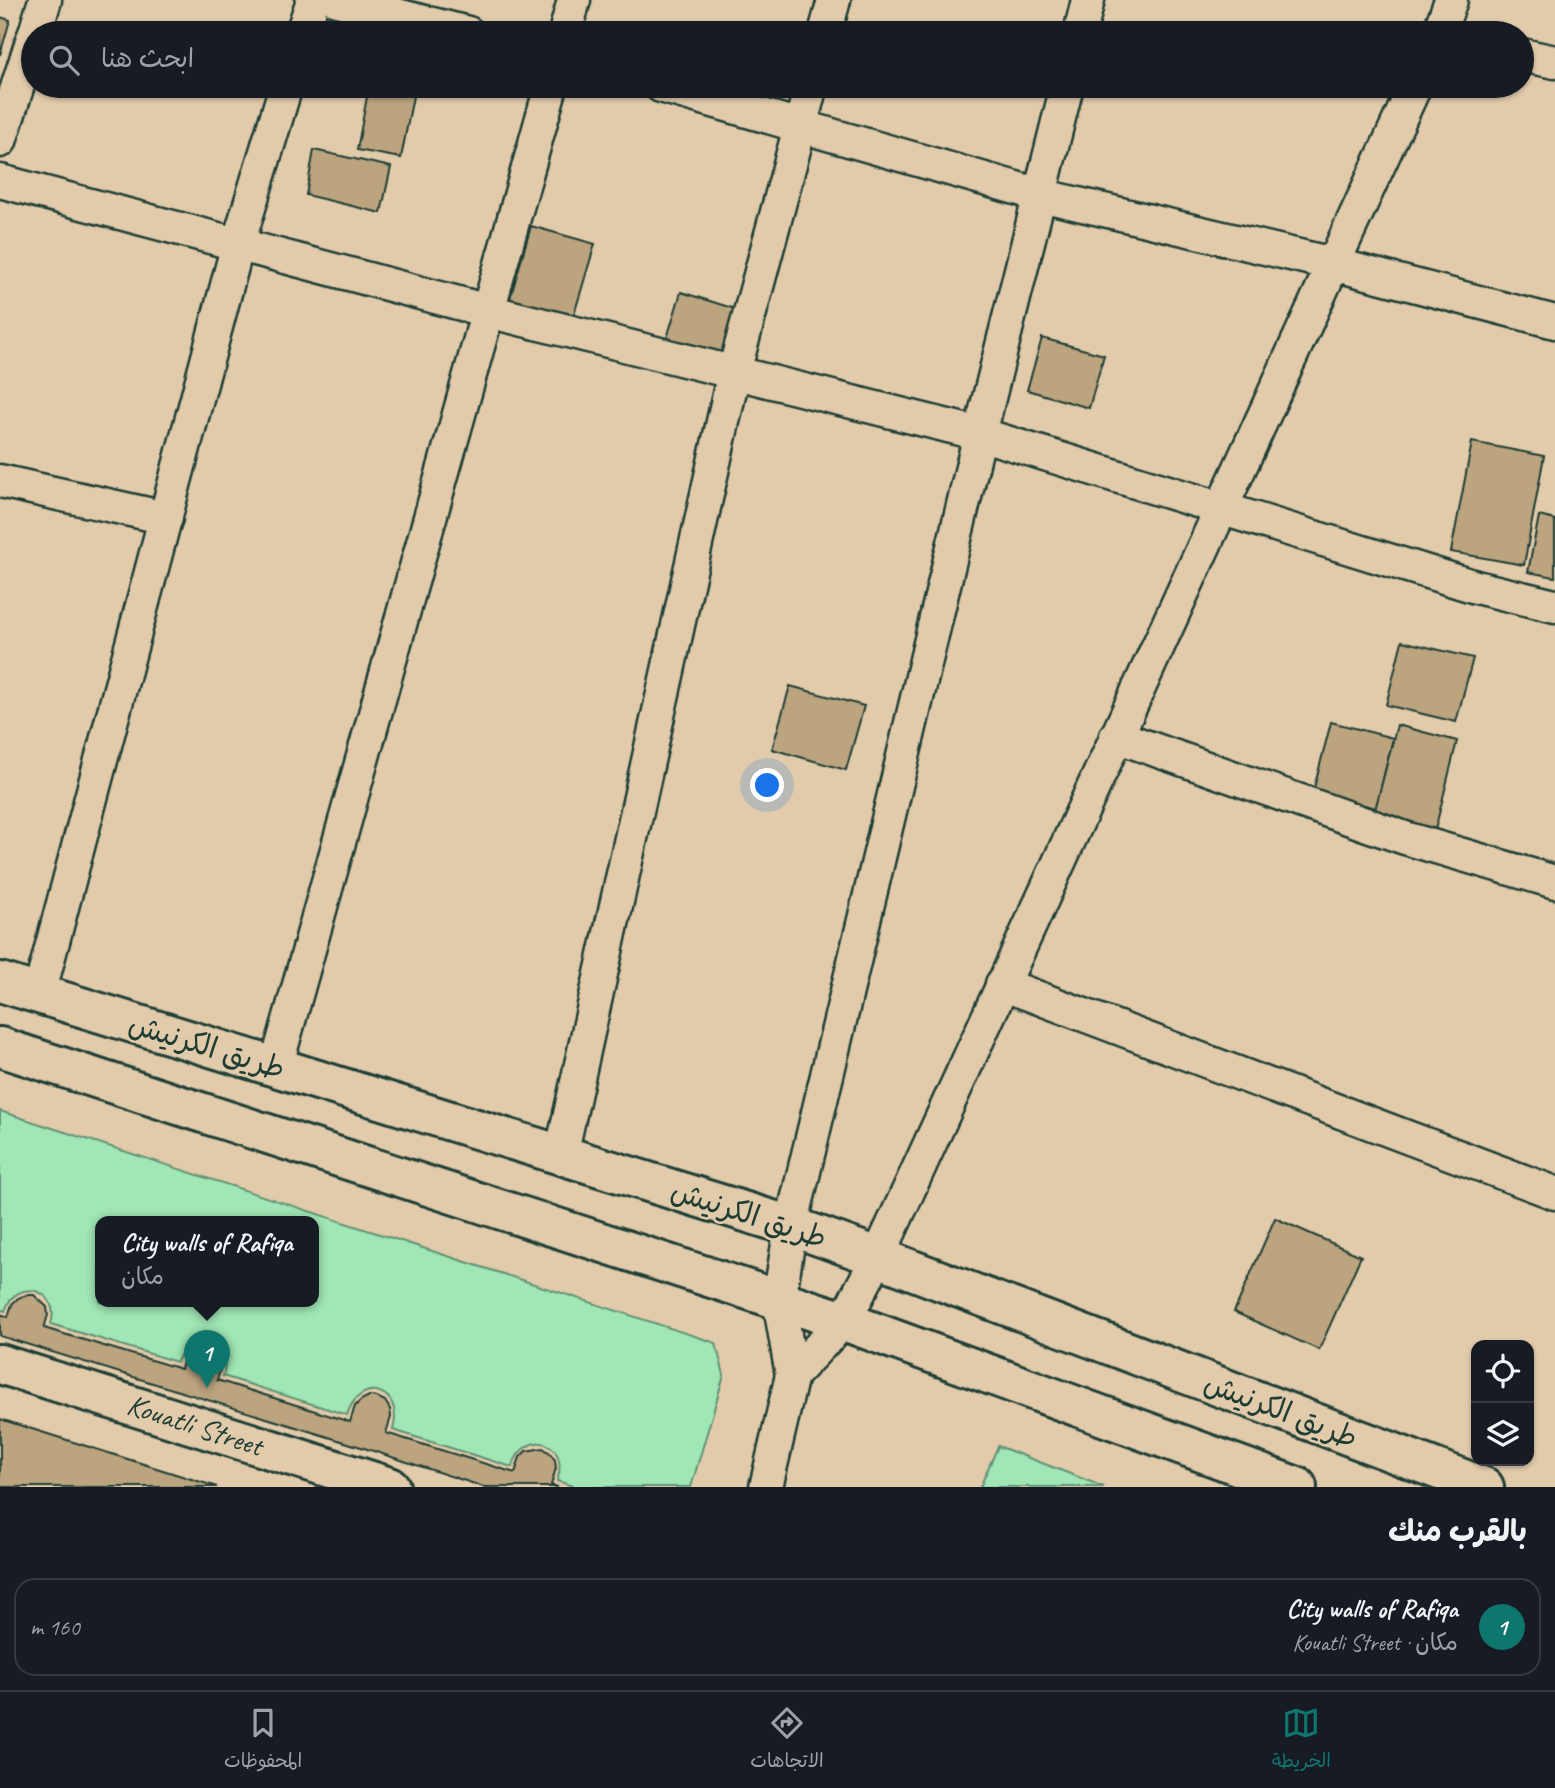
<!DOCTYPE html>
<html lang="ar">
<meta charset="utf-8">
<style>
:root{--surface:#171b24;--page:#242831;--text:#f1f3f6;--muted:#9ea1a6;--line:#363941;--accent:#0f766e}
body{margin:0;font-family:Caveat,"Playpen Sans Arabic",sans-serif;background:var(--page);color:var(--text);direction:rtl}
.controls{position:absolute;right:21px;bottom:21px;display:grid;overflow:hidden;border-radius:14px;box-shadow:0 2px 5px #0004}
.controls button{width:63px;height:63px;display:grid;place-items:center;padding:0;border:0;border-bottom:2px solid var(--line);background:var(--surface);color:var(--text);font:35px sans-serif}
.you{position:absolute;left:768px;top:786px;width:24px;height:24px;margin:-18px;border:5px solid #fff;border-radius:50%;background:#1a73e8;box-shadow:0 0 0 10px #1a73e833}
.badge{display:grid;place-items:center;width:46px;height:46px;border-radius:50%;background:var(--accent);color:#fff;font-size:23px;font-weight:700}
.pin{position:absolute;translate:-50% -58px;filter:drop-shadow(0 2px 4px #0008)}
.pin::after{content:'';position:absolute;top:37px;width:24px;height:21px;background:inherit;clip-path:polygon(0 0,100% 0,50% 100%)}
.popup{position:absolute;left:95px;top:1216px;width:224px;height:91px;box-sizing:border-box;display:grid;place-content:center;border-radius:14px;background:var(--surface);filter:drop-shadow(0 2px 5px #0005);font-size:23px;white-space:nowrap;color:var(--muted)}
.popup b{font-size:26px;color:var(--text)}
.popup::after{content:'';position:absolute;left:50%;top:100%;margin-left:-14px;border:14px solid transparent;border-top-color:var(--surface)}
.list{margin:0;padding:0;list-style:none}
h2{display:flex;justify-content:space-between;align-items:center;height:91px;margin:0;padding:0 28px;font-size:30px}
h2 small{font-size:23px;font-weight:400;color:var(--muted)}
.list li{display:grid;grid-template-columns:46px 1fr auto;gap:21px;align-items:center;box-sizing:border-box;height:98px;margin:0 14px 14px;padding:0 14px;border:2px solid var(--line);border-radius:21px}
.list b{display:block;font-size:26px;white-space:nowrap}
.list p{margin:0;font-size:23px;white-space:nowrap;color:var(--muted)}
.list em{font-size:23px;font-style:normal;color:var(--muted)}
.icon{flex:none;width:38px;height:38px;fill:none;stroke:currentColor;stroke-width:2;stroke-linecap:round;stroke-linejoin:round}
.map{position:relative;flex:none;width:1555px;height:1487px;overflow:hidden;direction:ltr}
.search{position:absolute;background:var(--surface);box-shadow:0 2px 5px #0004;left:21px;right:21px;top:21px;height:77px;display:flex;align-items:center;gap:18px;box-sizing:border-box;padding:0 24px;border-radius:38px;color:var(--muted);font-size:26px}
.sheet{height:203px;background:var(--surface)}
nav{display:flex;justify-content:space-around;align-items:center;box-sizing:border-box;height:98px;border-top:2px solid var(--line);background:var(--surface);font-size:19px;color:var(--muted)}
nav a{display:grid;justify-items:center;gap:4px}
nav .on{color:var(--accent)}
.map>svg:first-child{display:block}
.green{fill:#a0e7b5;stroke:#609274;stroke-width:2;fill-rule:evenodd}
.building{fill:#bca47f;stroke:#1f3d34;stroke-width:2}
.lines{fill:none;stroke-linecap:round;stroke-linejoin:round}
.street-casing{stroke:#1f3d34;stroke-width:37}
.secondary-casing{stroke:#1f3d34;stroke-width:44}
.primary-casing{stroke:#1f3d34;stroke-width:44}
.street{stroke:#e2cbab;stroke-width:32}
.secondary{stroke:#e2cbab;stroke-width:38}
.primary{stroke:#e2cbab;stroke-width:38}
.labels{text-anchor:middle;stroke-width:5;stroke-linejoin:round;paint-order:stroke}
.street-label{font-size:30px;fill:#1f3d34;stroke:#e2cbab}
</style>
<div class="map">
<svg width="1555" height="1487" viewBox="0 0 1555 1487">
<rect width="100%" height="100%" fill="#e2cbab"/>
<filter id="ink" filterUnits="userSpaceOnUse"><feTurbulence type="fractalNoise" baseFrequency=".0143" numOctaves="2"/><feDisplacementMap in="SourceGraphic" scale="14" xChannelSelector="R" yChannelSelector="G"/><feConvolveMatrix kernelMatrix="1 2 1 2 8 2 1 2 1" color-interpolation-filters="sRGB"/></filter>
<g filter="url(#ink)">
<g class="green">
<path d="M0,1111l716,232 8,32 -33,112h-115l-19,-6c14,-41 -32,-54 -45,-14l-119,-37c12,-42 -34,-55 -46,-15l-124,-39c11,-34 -34,-49 -46,-14l-126,-38c11,-34 -35,-49 -46,-13l-5,-2zM100,1222h214v80h-214z"/>
<polygon points="998,1446 1104,1487 980,1487"/>
</g>
<g class="building">
<polygon points="0,17 10,20 0,55"/>
<polygon points="369,86 415,86 401,158 357,150"/>
<polygon points="314,150 391,167 381,213 306,195"/>
<polygon points="531,226 595,244 570,328 507,309"/>
<polygon points="681,292 735,309 722,354 667,338"/>
<polygon points="1042,338 1104,355 1089,408 1027,390"/>
<polygon points="1472,442 1544,456 1524,565 1451,552"/>
<polygon points="1539,516 1555,520 1555,577 1528,572"/>
<polygon points="1402,641 1473,658 1456,722 1386,705"/>
<polygon points="790,686 864,706 846,770 772,749"/>
<polygon points="1331,722 1393,738 1376,808 1313,792"/>
<polygon points="1397,725 1457,741 1435,830 1374,814"/>
<polygon points="1275,1218 1361,1256 1319,1350 1234,1312"/>
<polygon points="26,1295 34,1295 47,1307 48,1315 44,1328 181,1369 185,1356 190,1350 199,1347 207,1347 219,1359 221,1367 217,1380 350,1422 355,1406 361,1400 369,1396 377,1397 385,1401 390,1409 391,1417 386,1433 515,1473 520,1457 526,1451 543,1448 550,1453 555,1460 556,1468 551,1485 558,1487 484,1487 361,1447 0,1336 0,1314 8,1317 12,1304 18,1298"/>
<polygon points="0,1419 217,1487 0,1487"/>
</g>
<g class="lines">
<g class="street-casing">
<g id="street">
<polyline points="337,0 468,33"/>
<polyline points="35,33 45,0"/>
<polyline points="302,33 313,0"/>
<polyline points="565,33 574,0"/>
<polyline points="825,33 834,0"/>
<polyline points="1080,33 1088,0"/>
<polyline points="1439,33 1451,0"/>
<polyline points="1522,55 1555,62"/>
<polyline points="661,86 1040,195 1333,264 1555,322"/>
<polyline points="0,141 33,38"/>
<polyline points="0,181 488,311 980,434 1476,587 1555,606"/>
<polyline points="0,481 166,518"/>
<polyline points="1116,736 1405,838 1555,882"/>
<polyline points="1002,984 1555,1193"/>
<polyline points="39,994 238,244 286,86"/>
<polyline points="276,1067 551,86"/>
<polyline points="561,1155 734,372 811,86"/>
<polyline points="792,1375 779,1300 791,1226 980,434 1067,86"/>
<polyline points="766,1487 792,1375 844,1321 878,1257 1415,86"/>
</g>
</g>
<g class="secondary-casing">
<polyline id="secondary" points="0,1364 390,1487"/>
</g>
<g class="primary-casing">
<g id="primary">
<polyline points="0,982 791,1226 878,1257 1484,1487"/>
<polyline points="0,1047 844,1321 1297,1487"/>
</g>
</g>
<use href="#street" class="street"/>
<use href="#secondary" class="secondary"/>
<use href="#primary" class="primary"/>
</g>
</g>
<g class="labels">
<g class="street-label">
<text transform="translate(207 1046) rotate(17)" y="10">طريق الكرنيش</text>
<text transform="translate(749 1214) rotate(18)" y="10">طريق الكرنيش</text>
<text transform="translate(1281 1410) rotate(21)" y="10">طريق الكرنيش</text>
<text transform="translate(195 1425) rotate(18)" y="10">Kouatli Street</text>
</g>
</g>
</svg>
<div class="controls">
<button><svg class="icon" aria-label="locate" viewBox="0 0 24 24"><circle cx="12" cy="12" r="6"/><path d="M12 2v4M12 18v4M2 12h4M18 12h4"/></svg></button>
<button><svg class="icon" aria-label="layers" viewBox="0 0 24 24"><path d="M12 4l9 5-9 5-9-5zM3 14l9 5 9-5"/></svg></button>
</div>
<div class="you"></div>
<div class="pin badge" style="left:207px;top:1388px">1</div>
<div class="popup"><b>City walls of Rafiqa</b>مكان</div>
<div class="search"><svg class="icon" aria-label="search" viewBox="0 0 24 24"><circle cx="10" cy="10" r="6"/><path d="M15 15l6 6"/></svg>ابحث هنا</div>
</div>
<section class="sheet">
<h2>بالقرب منك<small></small></h2>
<ul class="list">
<li><span class="badge">1</span><div><b>City walls of Rafiqa</b><p>مكان · Kouatli Street</p></div><em>160 m</em></li>
</ul>
</section>
<nav>
<a class="on"><svg class="icon" aria-label="map" viewBox="0 0 24 24"><path d="M3 6l6-2 6 2 6-2v14l-6 2-6-2-6 2zM9 4v14M15 6v14"/></svg>الخريطة</a>
<a><svg class="icon" aria-label="directions" viewBox="0 0 24 24"><path d="M12 3l9 9-9 9-9-9zM9 14v-3h6M13 9l2 2-2 2"/></svg>الاتجاهات</a>
<a><svg class="icon" aria-label="saved" viewBox="0 0 24 24"><path d="M7 4h10v16l-5-4-5 4z"/></svg>المحفوظات</a>
</nav>
